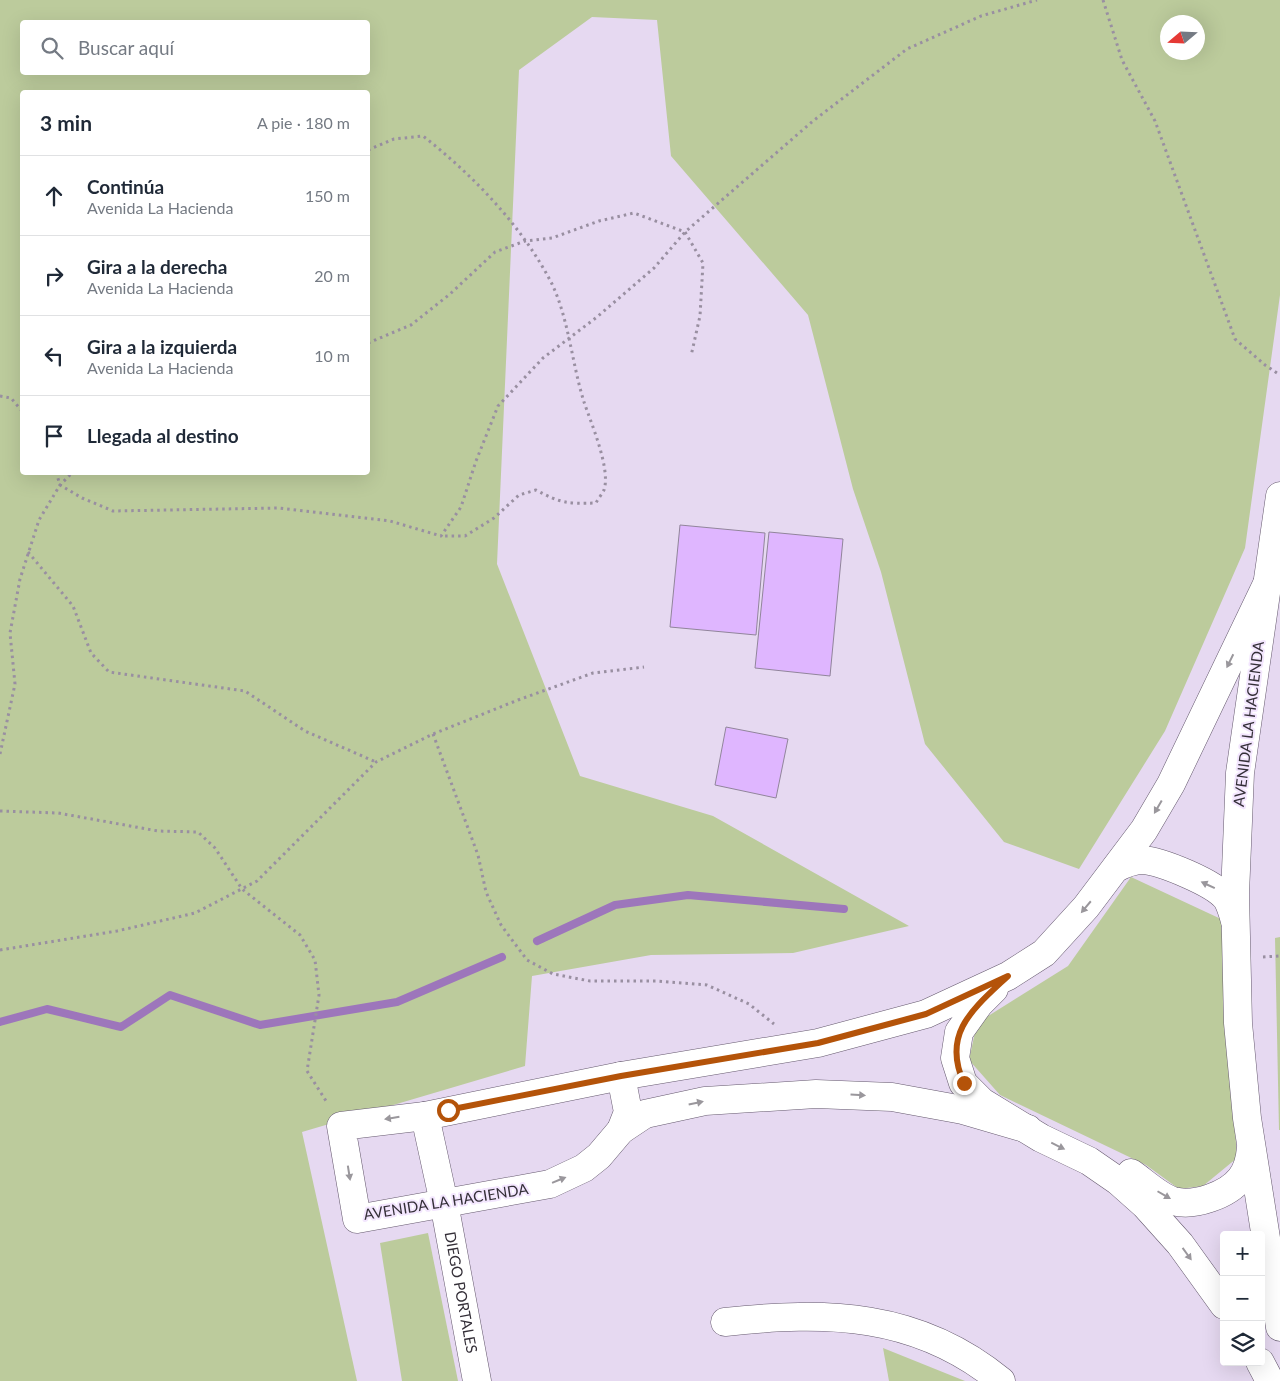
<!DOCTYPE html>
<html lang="es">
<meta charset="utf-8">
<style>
:root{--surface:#fff;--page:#f2f2f3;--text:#1f2937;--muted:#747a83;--line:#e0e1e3}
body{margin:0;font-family:Lato,sans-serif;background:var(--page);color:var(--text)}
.controls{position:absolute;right:15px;bottom:15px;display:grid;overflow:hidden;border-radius:5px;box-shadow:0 5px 20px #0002}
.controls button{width:45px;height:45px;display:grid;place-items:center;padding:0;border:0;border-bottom:1px solid var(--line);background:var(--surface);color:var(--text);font:25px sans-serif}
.compass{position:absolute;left:1160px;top:15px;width:45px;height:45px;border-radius:50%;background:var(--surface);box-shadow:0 5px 20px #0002;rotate:251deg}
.stop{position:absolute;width:15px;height:15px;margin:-11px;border:4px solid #b45309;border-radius:50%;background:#fff}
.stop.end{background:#b45309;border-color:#fff;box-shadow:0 1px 5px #0008}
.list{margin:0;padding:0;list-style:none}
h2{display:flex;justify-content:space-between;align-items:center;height:65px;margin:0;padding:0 20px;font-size:21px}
h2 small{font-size:16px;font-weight:400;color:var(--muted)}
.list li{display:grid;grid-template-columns:32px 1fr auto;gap:15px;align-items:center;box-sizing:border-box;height:80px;padding:0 20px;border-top:1px solid var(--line)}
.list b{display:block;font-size:19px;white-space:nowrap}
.list p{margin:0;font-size:16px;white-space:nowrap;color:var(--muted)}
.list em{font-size:16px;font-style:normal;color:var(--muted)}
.icon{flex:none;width:28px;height:28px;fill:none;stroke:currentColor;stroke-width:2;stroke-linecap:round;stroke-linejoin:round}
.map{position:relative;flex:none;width:1280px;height:1381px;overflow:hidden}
.search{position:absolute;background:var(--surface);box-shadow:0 5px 20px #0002;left:20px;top:20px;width:350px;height:55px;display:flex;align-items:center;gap:12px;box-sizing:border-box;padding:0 18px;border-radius:5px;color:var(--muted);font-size:19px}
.panel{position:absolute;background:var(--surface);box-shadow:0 5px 20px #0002;left:20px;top:90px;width:350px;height:385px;border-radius:5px}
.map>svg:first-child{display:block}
.green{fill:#bccb9c;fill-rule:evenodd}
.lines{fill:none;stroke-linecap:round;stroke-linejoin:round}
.stream{stroke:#9d76bb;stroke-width:8}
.building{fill:#dfb6ff;stroke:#91859b}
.minor-casing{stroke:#65596e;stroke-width:29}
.path{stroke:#998fa1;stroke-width:3;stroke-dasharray:2.5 4;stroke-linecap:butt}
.minor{stroke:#fff;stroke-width:28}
.oneway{fill:#9a979c}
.route{stroke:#b45309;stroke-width:6}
.labels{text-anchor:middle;stroke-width:4;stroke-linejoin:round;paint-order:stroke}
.street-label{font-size:15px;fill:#342f38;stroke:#f3e6fe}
</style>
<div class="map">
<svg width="1280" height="1381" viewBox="0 0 1280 1381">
<rect width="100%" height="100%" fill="#e6d9f1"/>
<g class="green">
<path d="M0,0h1280v295l-35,253 -80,183 -86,138 -75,-27 -79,-98 -44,-172 -28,-83 -45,-174 -137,-159 -14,-136 -65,-3 -73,53 -22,494 83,212 133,40 196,110 -116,27 -142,2 -119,21 -7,90 -223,66 55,249h-357zM22,22h346v50h-346zM1168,22h30v30h-30zM22,92h346v380h-346z"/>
<polygon points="1131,877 1221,919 1237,1158 1203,1186 1179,1189 1146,1165 1000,1095 969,1060 977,1023 1068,966"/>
<polygon points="1280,937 1280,1130 1279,1130 1275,938"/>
<polygon points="428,1233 458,1381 402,1381 380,1243"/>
<polygon points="883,1348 965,1381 889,1381"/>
</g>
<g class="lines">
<g class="stream">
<polyline points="537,941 615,905 688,895 844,909"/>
<polyline points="0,1022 47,1009 121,1027 170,995 260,1025 397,1002 502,957"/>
</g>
</g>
<g class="building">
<polygon points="680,525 765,533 756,635 670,627"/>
<polygon points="769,532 843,539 830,676 755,668"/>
<polygon points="726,727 788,739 776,798 715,785"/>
</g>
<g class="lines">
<g class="minor-casing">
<g id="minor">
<polyline points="1280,496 1240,773 1235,894 1238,1023 1247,1118 1280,1327"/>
<path d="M1116,868c8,-4 16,-8 26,-8 19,1 73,23 85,39 4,7 6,15 8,22"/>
<polyline points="994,989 979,1004 959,1032 955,1058 963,1083 982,1102 1041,1138 1089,1161 1118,1181 1145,1205 1180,1244 1224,1305"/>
<path id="s1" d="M425,1116l19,87 33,178"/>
<polyline points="1028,1129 963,1110 892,1097 816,1094 705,1101 645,1114 621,1130 599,1156 584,1168 550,1184 357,1219 341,1126 425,1116 621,1076 818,1043 926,1014 1008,976 1044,953 1086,907 1144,830 1171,784 1266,586"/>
<polyline points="621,1130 628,1112 621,1076"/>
<path d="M1131,1173c13,9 27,23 42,28 21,6 55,-6 68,-23 7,-9 9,-19 10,-30"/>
<path d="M725,1322c101,-11 192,-10 276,59"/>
<polyline points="1260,1362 1270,1381"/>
</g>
</g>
<g class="path">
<polyline points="1103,0 1122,60 1155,121 1235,339 1265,365 1280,375"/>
<path d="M368,150l26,-11 29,-3c50,39 100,91 129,148 17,36 20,80 32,118 7,21 27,67 20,88 -2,4 -6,9 -8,13 -28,1 -36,0 -60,-13l-17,5 -25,23 -29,18h-24"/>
<polyline points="368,343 411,325 450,294 495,252 525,241 552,238 599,221 634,213 685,232 703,263 700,316 691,356"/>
<polyline points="0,396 11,398 22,411"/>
<polyline points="56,472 60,485 82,498 113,511 278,508 390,521 441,536 461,507 476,461 498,406 543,358 597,317 654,268 685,232 813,121 907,49 981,16 1037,0"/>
<polyline points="28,552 73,606 91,653 109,672 245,691 305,731 376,762"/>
<polyline points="433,734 478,855 486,892 501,925 527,960 553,974 590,981 656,981 707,985 749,1004 774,1024"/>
<polyline points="0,754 15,684 10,633 20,579 39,520 60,485 73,472"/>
<polyline points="0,811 58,813 158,831 198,832 215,848 242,889 300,935 315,960 319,995 307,1071 328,1104"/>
<polyline points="0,950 117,931 195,913 257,881 376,762 433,734 518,700 593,673 644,667"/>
<polyline points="1263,957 1280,956"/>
</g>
<use href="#minor" class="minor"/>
</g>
<defs><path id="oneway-solid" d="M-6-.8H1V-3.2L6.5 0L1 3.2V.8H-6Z" transform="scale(1.25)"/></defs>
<g class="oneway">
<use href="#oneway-solid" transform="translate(1230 661) rotate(116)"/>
<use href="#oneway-solid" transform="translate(1158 807) rotate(120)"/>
<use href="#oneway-solid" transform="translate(1208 885) rotate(-155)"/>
<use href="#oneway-solid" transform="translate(1086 907) rotate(130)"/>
<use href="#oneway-solid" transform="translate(858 1095) rotate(4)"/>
<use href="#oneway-solid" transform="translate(696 1103) rotate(-12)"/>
<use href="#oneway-solid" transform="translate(392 1118) rotate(171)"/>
<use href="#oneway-solid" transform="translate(1058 1146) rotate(26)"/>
<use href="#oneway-solid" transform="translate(349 1173) rotate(81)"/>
<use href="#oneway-solid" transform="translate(559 1180) rotate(-22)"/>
<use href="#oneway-solid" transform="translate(1164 1195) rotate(30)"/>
<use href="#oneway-solid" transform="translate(1187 1254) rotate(54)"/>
</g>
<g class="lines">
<path class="route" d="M448,1110l173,-34 197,-33 108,-29 82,-38c-34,32 -67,57 -44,107"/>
</g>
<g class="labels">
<g class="street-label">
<text transform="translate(1249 724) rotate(-83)" y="5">AVENIDA LA HACIENDA</text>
<text transform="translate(446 1202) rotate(-9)" y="5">AVENIDA LA HACIENDA</text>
<text dy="5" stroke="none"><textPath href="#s1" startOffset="180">DIEGO PORTALES</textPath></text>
</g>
</g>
</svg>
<div class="controls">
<button>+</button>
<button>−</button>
<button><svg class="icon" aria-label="layers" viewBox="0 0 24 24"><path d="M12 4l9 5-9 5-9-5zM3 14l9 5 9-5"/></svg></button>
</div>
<svg class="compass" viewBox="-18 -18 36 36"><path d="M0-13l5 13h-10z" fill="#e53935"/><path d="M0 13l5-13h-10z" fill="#747a83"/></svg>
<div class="stop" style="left:448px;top:1110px"></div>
<div class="stop end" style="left:964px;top:1083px"></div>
<div class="search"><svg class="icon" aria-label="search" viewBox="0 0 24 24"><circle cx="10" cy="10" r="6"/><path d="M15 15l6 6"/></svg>Buscar aquí</div>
<section class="panel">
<h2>3 min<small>A pie · 180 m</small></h2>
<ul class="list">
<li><svg class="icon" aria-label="ahead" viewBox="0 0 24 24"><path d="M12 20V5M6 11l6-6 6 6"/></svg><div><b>Continúa</b><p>Avenida La Hacienda</p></div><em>150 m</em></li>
<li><svg class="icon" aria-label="right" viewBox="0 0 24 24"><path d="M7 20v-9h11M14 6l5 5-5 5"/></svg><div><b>Gira a la derecha</b><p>Avenida La Hacienda</p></div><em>20 m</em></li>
<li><svg class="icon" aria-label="left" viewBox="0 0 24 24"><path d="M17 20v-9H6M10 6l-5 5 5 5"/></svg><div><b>Gira a la izquierda</b><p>Avenida La Hacienda</p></div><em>10 m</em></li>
<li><svg class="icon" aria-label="arrive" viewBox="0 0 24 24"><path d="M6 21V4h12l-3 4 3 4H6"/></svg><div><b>Llegada al destino</b></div></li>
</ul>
</section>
</div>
